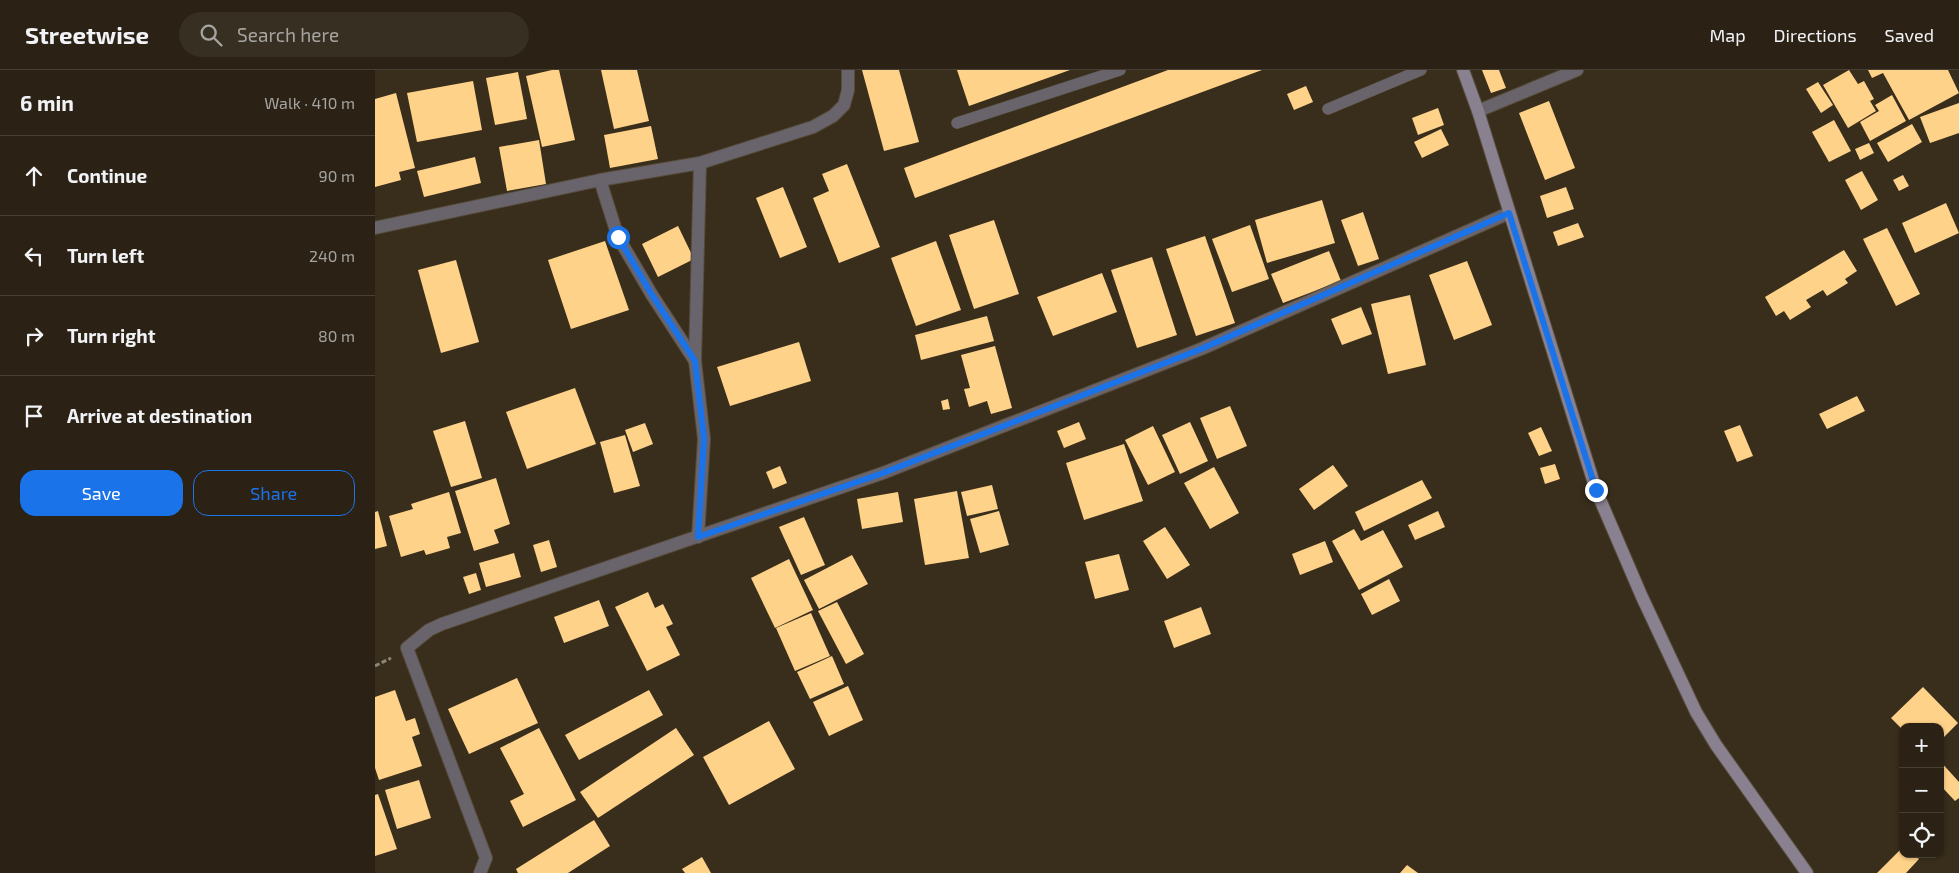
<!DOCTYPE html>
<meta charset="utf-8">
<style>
:root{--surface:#2b2215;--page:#372f22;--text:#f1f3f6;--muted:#a6a4a0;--line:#473f34;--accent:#1a73e8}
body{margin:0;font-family:"Exo 2",sans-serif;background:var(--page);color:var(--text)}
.controls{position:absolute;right:15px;bottom:15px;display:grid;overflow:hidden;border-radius:10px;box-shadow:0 1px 4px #0004}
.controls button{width:45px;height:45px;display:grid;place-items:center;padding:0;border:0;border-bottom:1px solid var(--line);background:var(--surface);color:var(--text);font:25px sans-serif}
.stop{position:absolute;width:15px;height:15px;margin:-11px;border:4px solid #1a73e8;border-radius:50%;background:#fff}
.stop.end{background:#1a73e8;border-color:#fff;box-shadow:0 1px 5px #0008}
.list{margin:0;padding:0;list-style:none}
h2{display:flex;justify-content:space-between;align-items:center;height:65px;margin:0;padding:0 20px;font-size:21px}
h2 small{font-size:16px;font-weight:400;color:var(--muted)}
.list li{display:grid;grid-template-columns:32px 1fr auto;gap:15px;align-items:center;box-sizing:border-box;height:80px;padding:0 20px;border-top:1px solid var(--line)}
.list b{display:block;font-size:19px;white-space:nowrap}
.list em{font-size:16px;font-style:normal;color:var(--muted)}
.actions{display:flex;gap:10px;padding:15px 20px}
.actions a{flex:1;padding:11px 0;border:1px solid var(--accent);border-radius:15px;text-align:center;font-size:18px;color:var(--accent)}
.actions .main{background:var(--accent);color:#fff}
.icon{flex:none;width:28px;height:28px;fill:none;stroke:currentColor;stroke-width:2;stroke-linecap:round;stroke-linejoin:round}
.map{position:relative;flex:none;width:1584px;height:803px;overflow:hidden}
header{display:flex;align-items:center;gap:30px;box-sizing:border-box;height:70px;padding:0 25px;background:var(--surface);border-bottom:1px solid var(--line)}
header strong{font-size:24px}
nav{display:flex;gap:28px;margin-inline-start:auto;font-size:18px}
.search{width:350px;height:45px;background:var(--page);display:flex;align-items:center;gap:12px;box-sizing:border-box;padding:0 18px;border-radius:28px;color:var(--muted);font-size:19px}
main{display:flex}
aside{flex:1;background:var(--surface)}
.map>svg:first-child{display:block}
.building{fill:#ffd28a}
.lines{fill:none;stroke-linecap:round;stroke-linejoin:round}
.lane-casing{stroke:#564c3b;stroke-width:12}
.street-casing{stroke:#564c3b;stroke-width:14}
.secondary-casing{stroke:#564c3b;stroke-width:14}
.path{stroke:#8e8678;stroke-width:3;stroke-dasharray:5 2.5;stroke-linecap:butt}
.lane{stroke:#69646c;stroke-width:11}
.street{stroke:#69646c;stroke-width:12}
.secondary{stroke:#89818f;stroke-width:12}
.route{stroke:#1a73e8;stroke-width:6}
</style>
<header>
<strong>Streetwise</strong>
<div class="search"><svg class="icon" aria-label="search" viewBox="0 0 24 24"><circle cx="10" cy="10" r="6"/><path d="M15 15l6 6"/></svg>Search here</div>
<nav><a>Map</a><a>Directions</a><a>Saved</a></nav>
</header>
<main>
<aside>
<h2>6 min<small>Walk · 410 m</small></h2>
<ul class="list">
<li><svg class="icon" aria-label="ahead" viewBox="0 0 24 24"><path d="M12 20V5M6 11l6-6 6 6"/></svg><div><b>Continue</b></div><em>90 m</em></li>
<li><svg class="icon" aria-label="left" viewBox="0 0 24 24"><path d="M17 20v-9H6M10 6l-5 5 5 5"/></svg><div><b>Turn left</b></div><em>240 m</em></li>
<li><svg class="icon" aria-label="right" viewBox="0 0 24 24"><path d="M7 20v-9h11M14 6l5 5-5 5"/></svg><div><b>Turn right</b></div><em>80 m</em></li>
<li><svg class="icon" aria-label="arrive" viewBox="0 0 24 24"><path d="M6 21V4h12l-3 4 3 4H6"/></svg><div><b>Arrive at destination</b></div></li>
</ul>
<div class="actions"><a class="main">Save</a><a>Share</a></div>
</aside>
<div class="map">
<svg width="1584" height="803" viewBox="0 0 1584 803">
<rect width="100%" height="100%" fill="#392e1c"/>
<g class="building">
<polygon points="177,0 184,0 200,70 167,77 151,6"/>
<polygon points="226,0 262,0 274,51 239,59"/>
<polygon points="487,0 524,0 544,72 509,81"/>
<polygon points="582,0 695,0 594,36"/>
<polygon points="793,0 887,0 540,128 529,98"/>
<polygon points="1107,0 1124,0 1131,18 1116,23"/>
<polygon points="1474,0 1483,14 1489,11 1499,29 1495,31 1501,41 1473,58 1448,15"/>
<polygon points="1493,0 1573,0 1584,23 1534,50 1508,3 1497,8"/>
<polygon points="143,2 152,49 120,55 111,8"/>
<polygon points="98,11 107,60 42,72 32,23"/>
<polygon points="1443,12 1458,35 1446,43 1431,19"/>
<polygon points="931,16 938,32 919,40 912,24"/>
<polygon points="21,23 40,98 24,102 26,110 0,117 0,29"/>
<polygon points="1517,25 1531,51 1495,71 1485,52 1504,41 1500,35"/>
<polygon points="1174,31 1200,98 1170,110 1144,43"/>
<polygon points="1584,33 1584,63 1555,73 1545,47"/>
<polygon points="1063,38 1069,55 1043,65 1037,48"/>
<polygon points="1459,50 1476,81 1454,92 1437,62"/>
<polygon points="1537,54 1547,72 1513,92 1502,73"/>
<polygon points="276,56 283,89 235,98 229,65"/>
<polygon points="1066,59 1074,75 1047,88 1039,72"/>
<polygon points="164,70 171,114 132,121 124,77"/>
<polygon points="1494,73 1499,83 1485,90 1480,79"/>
<polygon points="100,87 106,113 49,127 42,101"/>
<polygon points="472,94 505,177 464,193 438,128 454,121 447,104"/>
<polygon points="1487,101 1503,130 1486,140 1470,110"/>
<polygon points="1528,105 1534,116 1524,121 1518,110"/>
<polygon points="408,117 432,177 405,188 381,128"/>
<polygon points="1191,117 1199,139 1172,148 1165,126"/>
<polygon points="947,130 960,173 892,193 880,150"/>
<polygon points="1571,133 1584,163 1540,183 1527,153"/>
<polygon points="988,142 1004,189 983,196 966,150"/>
<polygon points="619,150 644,224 599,239 574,165"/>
<polygon points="1203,153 1209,167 1183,176 1178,162"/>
<polygon points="875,155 894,209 857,222 837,169"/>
<polygon points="303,156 319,189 283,207 267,174"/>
<polygon points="1512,158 1545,224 1521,236 1488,169"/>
<polygon points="830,166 860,253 821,266 791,179"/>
<polygon points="230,171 254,240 196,259 173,190"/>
<polygon points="561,171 586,240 541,256 516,188"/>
<polygon points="1469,180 1482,201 1470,209 1473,213 1452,226 1448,220 1431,230 1436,237 1415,250 1409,241 1401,246 1390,227"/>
<polygon points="954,181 966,211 908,233 896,204"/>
<polygon points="777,187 802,265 762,278 736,200"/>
<polygon points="81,190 104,272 66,283 43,200"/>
<polygon points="1092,191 1117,255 1079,270 1054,205"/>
<polygon points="727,203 742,242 678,266 662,227"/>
<polygon points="1035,225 1051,295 1013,304 996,234"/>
<polygon points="986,237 997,264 967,275 956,249"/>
<polygon points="612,246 619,271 546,290 540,265"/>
<polygon points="424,272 436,311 355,336 342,297"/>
<polygon points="620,276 637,338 616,344 612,331 594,337 589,319 595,318 586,285"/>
<polygon points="200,318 221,374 152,399 131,342"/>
<polygon points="1482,326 1490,341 1452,359 1444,344"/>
<polygon points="573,329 575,339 568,340 566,331"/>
<polygon points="855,336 872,376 842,389 825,348"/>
<polygon points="90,351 107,408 76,417 58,361"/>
<polygon points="704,352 711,369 689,378 682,361"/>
<polygon points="815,352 833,391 805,404 787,365"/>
<polygon points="270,353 278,374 258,382 250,360"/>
<polygon points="1365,355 1378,386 1362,392 1349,361"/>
<polygon points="778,356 800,402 773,415 750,370"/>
<polygon points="1166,357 1177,381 1164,386 1153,363"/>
<polygon points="250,365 265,416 239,423 225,372"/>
<polygon points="749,374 768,431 709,450 691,393"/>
<polygon points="1180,394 1185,409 1170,414 1165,398"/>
<polygon points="958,395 973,416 939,440 924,419"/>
<polygon points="405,396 412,413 398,419 391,402"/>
<polygon points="839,397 864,443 835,459 809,413"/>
<polygon points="121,408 135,454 119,460 124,473 99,481 80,421"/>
<polygon points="1047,410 1057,428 989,461 980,442"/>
<polygon points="617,415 623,439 592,446 586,422"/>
<polygon points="582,421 594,488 550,495 539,429"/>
<polygon points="74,422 86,463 72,467 75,478 51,485 49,480 26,487 14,446 38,439 36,434"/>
<polygon points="523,422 528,452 487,459 482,429"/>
<polygon points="3,441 12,476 0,479 0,442"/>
<polygon points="624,441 634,475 605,483 595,449"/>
<polygon points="1063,441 1070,457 1040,470 1033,455"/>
<polygon points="429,447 450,495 426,505 404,457"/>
<polygon points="790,457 815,495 792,509 768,471"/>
<polygon points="979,459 986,471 1008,460 1028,497 984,520 957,471"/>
<polygon points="174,470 182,497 166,502 158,475"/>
<polygon points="950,471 958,492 925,505 917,484"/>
<polygon points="139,483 146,507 111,517 104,493"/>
<polygon points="744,484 754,520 720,529 710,492"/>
<polygon points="477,485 493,514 444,539 429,510"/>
<polygon points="414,489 438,540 400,558 376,508"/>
<polygon points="101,503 106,520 94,524 88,507"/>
<polygon points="1014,509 1025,531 997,545 986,524"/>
<polygon points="273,522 280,538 288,534 298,554 291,557 305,585 272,601 240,537"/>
<polygon points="224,530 234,556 189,573 179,547"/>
<polygon points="462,532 489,584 471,594 443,541"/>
<polygon points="826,537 836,564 799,578 789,551"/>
<polygon points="436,543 455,586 420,601 401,558"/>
<polygon points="457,586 469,614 435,629 422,602"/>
<polygon points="142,608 163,653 94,684 73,639"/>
<polygon points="473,616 488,650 454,666 438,632"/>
<polygon points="1548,617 1583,653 1565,671 1565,657 1528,657 1528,660 1516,648"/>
<polygon points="20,620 31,651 40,648 45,664 37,667 47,696 4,710 0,698 0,627"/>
<polygon points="274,620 288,645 204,690 190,665"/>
<polygon points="394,651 420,699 354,735 328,687"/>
<polygon points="164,658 201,730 148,757 135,731 149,724 125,678"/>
<polygon points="301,658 319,685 223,748 205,722"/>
<polygon points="1565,691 1584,712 1584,728 1580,731 1565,715"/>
<polygon points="44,710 56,748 22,759 10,720"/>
<polygon points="3,724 22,779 0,786 0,725"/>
<polygon points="219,750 235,776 193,803 143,803 141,799"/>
<polygon points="1528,777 1528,784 1539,784 1544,789 1531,803 1502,803"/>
<polygon points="327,787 336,803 310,803 307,799"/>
<polygon points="1032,795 1043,803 1025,803"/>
</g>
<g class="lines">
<g class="lane-casing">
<g id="lane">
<polyline points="953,39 1046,0"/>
<polyline points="582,53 745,0"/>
</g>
</g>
<g class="street-casing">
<g id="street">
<polyline points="1103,41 1202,0"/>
<polyline points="225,110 243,167 277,225 320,291"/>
<polyline points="0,158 225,110 325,93 438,57 458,46 469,35 473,20 473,0"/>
<polyline points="323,467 329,369 320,291 325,93"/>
<polyline points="105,803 111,788 32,578 54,560 67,554 508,403 826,279 1134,143"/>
</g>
</g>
<g class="secondary-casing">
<polyline id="secondary" points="1088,0 1103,41 1221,420 1267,527 1321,642 1341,675 1432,803"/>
</g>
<polyline class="path" points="0,596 16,588"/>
<use href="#lane" class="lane"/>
<use href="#street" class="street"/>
<use href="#secondary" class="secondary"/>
</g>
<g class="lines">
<polyline class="route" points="243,167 277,225 320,291 329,369 323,467 508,403 826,279 1134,143 1221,420"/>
</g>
</svg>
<div class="controls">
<button>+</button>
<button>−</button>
<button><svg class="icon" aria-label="locate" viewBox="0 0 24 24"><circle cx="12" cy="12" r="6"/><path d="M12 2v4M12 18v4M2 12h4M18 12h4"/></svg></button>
</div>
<div class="stop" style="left:243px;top:167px"></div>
<div class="stop end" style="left:1221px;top:420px"></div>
</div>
</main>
